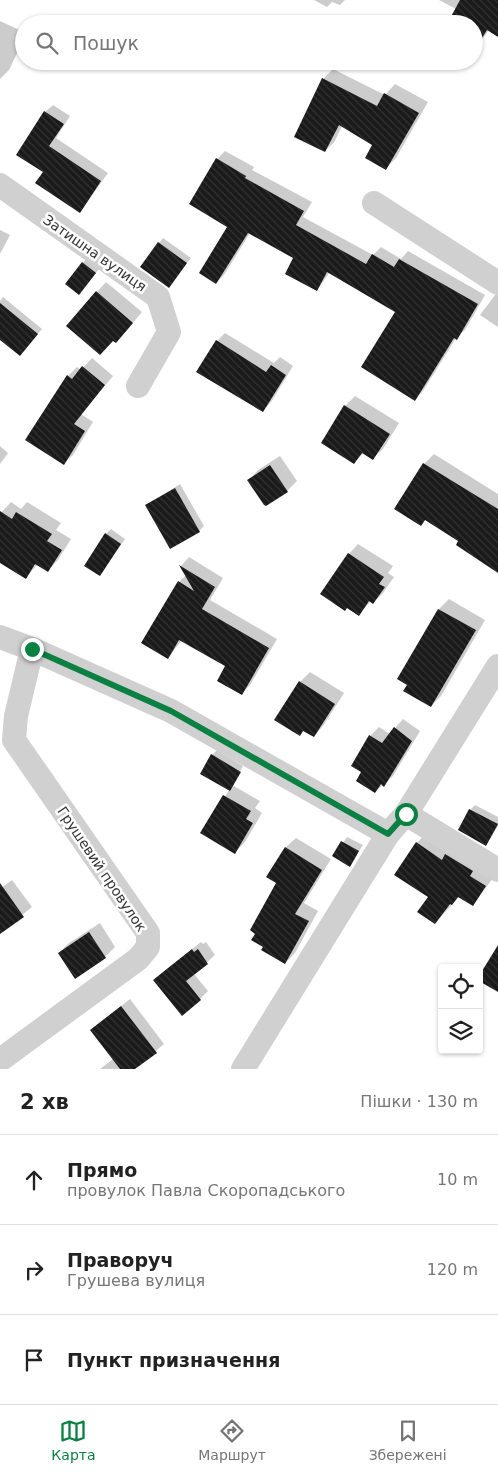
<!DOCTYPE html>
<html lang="uk">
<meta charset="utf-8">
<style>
:root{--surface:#fff;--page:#f2f2f2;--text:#222;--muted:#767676;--line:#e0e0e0;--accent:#0b8043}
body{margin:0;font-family:"DejaVu Sans",sans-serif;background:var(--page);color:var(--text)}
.controls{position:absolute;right:15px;bottom:15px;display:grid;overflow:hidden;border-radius:5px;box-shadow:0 1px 4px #0004}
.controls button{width:45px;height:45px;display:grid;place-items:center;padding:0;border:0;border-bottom:1px solid var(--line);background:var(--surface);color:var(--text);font:25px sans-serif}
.stop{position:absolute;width:15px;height:15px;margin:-11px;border:4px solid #0b8043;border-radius:50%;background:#fff}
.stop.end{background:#0b8043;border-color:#fff;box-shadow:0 1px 5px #0008}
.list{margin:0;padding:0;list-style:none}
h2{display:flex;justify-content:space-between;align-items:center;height:65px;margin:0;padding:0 20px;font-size:21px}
h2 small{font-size:16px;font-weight:400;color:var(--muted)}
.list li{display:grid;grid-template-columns:32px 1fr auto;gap:15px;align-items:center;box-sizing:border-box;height:90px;padding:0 20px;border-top:1px solid var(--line)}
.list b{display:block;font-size:19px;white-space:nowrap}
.list p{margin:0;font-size:16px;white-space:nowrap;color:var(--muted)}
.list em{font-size:16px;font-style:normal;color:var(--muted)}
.icon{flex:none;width:28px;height:28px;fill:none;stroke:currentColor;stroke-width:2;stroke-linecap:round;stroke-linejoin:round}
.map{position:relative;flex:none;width:498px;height:1069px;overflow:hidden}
.search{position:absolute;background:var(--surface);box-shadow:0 1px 4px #0004;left:15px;right:15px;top:15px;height:55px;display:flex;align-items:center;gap:12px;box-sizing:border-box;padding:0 18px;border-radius:28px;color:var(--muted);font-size:19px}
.sheet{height:335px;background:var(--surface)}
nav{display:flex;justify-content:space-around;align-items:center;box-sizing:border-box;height:70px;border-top:1px solid var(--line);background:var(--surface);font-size:14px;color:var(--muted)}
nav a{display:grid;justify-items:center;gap:2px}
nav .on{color:var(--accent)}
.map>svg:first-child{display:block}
.shadow{fill:#0003}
.building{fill:url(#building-back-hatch)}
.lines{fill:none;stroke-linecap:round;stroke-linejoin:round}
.minor{stroke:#d0d0d0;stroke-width:24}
.route{stroke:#0b8043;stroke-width:6}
.labels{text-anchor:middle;stroke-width:5;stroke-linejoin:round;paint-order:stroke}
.street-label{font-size:14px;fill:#333;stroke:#fff}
</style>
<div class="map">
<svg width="498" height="1069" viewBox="0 0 498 1069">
<defs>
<pattern id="building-back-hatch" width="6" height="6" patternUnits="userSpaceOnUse" patternTransform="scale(1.25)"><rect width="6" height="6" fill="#1a1a1a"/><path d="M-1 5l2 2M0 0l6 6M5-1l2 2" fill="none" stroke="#333"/></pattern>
</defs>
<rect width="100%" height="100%" fill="#fff"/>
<g class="shadow">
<polygon points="314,0 345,0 340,5 332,2 327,7"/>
<polygon points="439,0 498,0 498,35 489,30 474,50 474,24 456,9"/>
<polygon points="0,21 24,32 24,39 9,70 0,79"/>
<polygon points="333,69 385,95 395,84 428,102 396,158 386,168 374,144 342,126 335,141 325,151 323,79"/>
<polygon points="53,105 70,116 56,138 108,173 80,212 45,172 45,112"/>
<polygon points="225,151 254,167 252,170 312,202 303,217 373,255 381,247 401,259 408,251 485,295 465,330 456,338 423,391 415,399 397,312 330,272 317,290 295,258 250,233 224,275 216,283 229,226 217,159"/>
<polygon points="0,230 10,235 0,254"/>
<polygon points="163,238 191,258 169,286 159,243"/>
<polygon points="87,258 100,268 79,294 83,263"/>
<polygon points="106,282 142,312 125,332 97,292"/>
<polygon points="498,291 498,327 480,315"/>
<polygon points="3,297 42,329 24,350 0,339 0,301"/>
<polygon points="225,333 274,363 280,357 293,366 271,402 263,411 217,341"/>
<polygon points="92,358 113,376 81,414 93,422 73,455 64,463 27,440 68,376 77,367 81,370"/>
<polygon points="355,396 399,423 383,449 373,458 364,453 354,462 323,442 345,406"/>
<polygon points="0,446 8,453 0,464"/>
<polygon points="434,454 498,494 498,564 426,519 421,525 424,464"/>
<polygon points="280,456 297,481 287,491 249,480 258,470"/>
<polygon points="180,484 204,526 199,531 147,505"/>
<polygon points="11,502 21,509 27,502 61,523 56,530 71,539 58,560 48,570 38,564 26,577 0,561 0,514"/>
<polygon points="111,529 125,539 100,575 106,534"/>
<polygon points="358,544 393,566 388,573 394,577 383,593 373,603 371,601 359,614 349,554"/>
<polygon points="189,557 223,578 210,600 277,639 250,685 242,693 227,666 182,640 168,658 143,643 179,582 186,575 181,566"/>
<polygon points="449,599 485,620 441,696 431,706 409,685 399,679 439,609"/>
<polygon points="310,672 344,693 323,726 314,736 304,730 300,682"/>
<polygon points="403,719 420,731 393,776 375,792 362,772 352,766 370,736 379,727 390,734"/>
<polygon points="217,750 243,766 232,785 260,801 255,808 262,813 245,842 235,852 202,833 229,790 212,755"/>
<polygon points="475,805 498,817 498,826 486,845 470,810"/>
<polygon points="424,835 493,878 473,905 460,896 435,923 417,843"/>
<polygon points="347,837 363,845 350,865 334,856"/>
<polygon points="296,838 331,859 304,903 318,911 295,953 285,963 264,947 278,882 268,876 286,847"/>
<polygon points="12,880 32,907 0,933 0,889"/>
<polygon points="100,923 115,947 105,957 59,953 69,943"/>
<polygon points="201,942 203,944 206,942 215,955 194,974 208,991 200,999 163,972"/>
<polygon points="130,999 164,1044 134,1069 100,1069 113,1059 91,1030"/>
</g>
<g class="building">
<polygon points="460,0 498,0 498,37 487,30 474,51 474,24 447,24"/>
<polygon points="322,78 377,106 384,93 419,113 386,170 365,158 372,145 339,125 325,152 294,137"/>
<polygon points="44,111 64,124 49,146 101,181 80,213 35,183 43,172 16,155"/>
<polygon points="216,158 246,176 245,178 304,211 296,225 366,264 372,254 394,267 399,259 478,304 457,340 454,338 415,401 361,367 395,312 327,272 317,291 285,274 293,258 248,233 216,284 199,273 227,227 189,204"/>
<polygon points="158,242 187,263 169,288 140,267"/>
<polygon points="82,262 96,273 79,295 65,284"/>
<polygon points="96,291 133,323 116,343 113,341 100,355 66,326"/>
<polygon points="0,303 38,334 20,356 0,340"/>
<polygon points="216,340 266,372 271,365 286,375 263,412 196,372"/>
<polygon points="82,366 105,385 74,424 85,431 64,465 25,440 67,375 72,379"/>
<polygon points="344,405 390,434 373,460 362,453 354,464 321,443"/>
<polygon points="423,463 498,509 498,573 456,545 458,541 425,520 421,526 394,509"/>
<polygon points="270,465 288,492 266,506 264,505 247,480"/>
<polygon points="175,488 200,532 170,549 145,505"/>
<polygon points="0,511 12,519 16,512 52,534 47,541 62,550 48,572 35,564 26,579 0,563"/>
<polygon points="105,533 121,544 100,576 84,566"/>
<polygon points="348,553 384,577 379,584 385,587 373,604 369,601 359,616 347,608 345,611 320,594"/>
<polygon points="179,565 215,587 202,609 269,648 242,695 217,681 225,666 179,640 168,659 141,643 178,581 194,591"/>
<polygon points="438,609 476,630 431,707 403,691 407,685 397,679"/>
<polygon points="299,681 335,704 314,737 303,731 300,736 274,720"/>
<polygon points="394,727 412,741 384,787 381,784 375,793 356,781 361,772 351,766 369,735 382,743"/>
<polygon points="211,754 241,772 230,791 200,774"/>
<polygon points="223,795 251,811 246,819 253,823 235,854 200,833"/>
<polygon points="469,809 498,824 486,846 458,830"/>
<polygon points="341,841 359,851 350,867 332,856"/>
<polygon points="416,842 442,860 445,854 473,871 470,876 486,886 473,906 458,897 452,905 450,904 435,924 417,912 428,897 394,875"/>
<polygon points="285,847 322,870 295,914 309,921 285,964 261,950 263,947 251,940 255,934 250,930 276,883 266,877"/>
<polygon points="0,883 24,917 0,934"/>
<polygon points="89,932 106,958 75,979 58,953"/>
<polygon points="498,945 498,992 479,981 479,976"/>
<polygon points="192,949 194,952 198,949 208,964 186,981 201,1000 182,1016 153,980"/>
<polygon points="121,1006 157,1053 135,1069 120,1069 90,1030"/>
</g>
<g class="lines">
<g class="minor">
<polyline points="0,185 158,297 169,332 138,386"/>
<polyline points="374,203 498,283"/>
<polyline points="0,637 32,649 171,711 388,834"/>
<polyline points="406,814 498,870"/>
<polyline points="0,1060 138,959 148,947 148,933 14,740 16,716 32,649"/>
<polyline points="243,1069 388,834 406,814 498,666"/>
</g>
</g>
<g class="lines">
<polyline class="route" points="32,649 171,711 388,834 406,814"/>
</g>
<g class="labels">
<g class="street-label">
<text transform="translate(95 253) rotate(35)" y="5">Затишна вулиця</text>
<text transform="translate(102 869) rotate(56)" y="5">Грушевий провулок</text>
</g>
</g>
</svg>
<div class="controls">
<button><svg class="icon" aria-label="locate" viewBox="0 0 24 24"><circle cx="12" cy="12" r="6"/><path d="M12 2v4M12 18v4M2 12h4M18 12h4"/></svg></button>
<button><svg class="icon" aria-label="layers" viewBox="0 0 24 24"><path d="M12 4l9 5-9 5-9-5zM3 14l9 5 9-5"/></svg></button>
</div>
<div class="stop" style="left:406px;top:814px"></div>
<div class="stop end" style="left:32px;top:649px"></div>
<div class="search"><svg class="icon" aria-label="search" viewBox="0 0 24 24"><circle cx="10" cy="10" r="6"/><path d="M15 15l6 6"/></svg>Пошук</div>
</div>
<section class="sheet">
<h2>2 хв<small>Пішки · 130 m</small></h2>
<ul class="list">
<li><svg class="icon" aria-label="ahead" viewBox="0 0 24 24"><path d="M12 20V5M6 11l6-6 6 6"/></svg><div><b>Прямо</b><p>провулок Павла Скоропадського</p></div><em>10 m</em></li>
<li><svg class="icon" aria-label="right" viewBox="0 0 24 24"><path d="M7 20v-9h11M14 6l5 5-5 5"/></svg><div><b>Праворуч</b><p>Грушева вулиця</p></div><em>120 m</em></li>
<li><svg class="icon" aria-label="arrive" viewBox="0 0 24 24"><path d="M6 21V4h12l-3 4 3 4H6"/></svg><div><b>Пункт призначення</b></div></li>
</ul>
</section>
<nav>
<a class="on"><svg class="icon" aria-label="map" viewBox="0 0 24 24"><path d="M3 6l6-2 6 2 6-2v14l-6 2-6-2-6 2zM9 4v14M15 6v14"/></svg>Карта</a>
<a><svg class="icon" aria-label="directions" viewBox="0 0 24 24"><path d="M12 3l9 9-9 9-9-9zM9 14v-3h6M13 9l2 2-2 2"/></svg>Маршрут</a>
<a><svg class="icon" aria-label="saved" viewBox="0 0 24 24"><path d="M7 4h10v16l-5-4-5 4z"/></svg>Збережені</a>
</nav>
